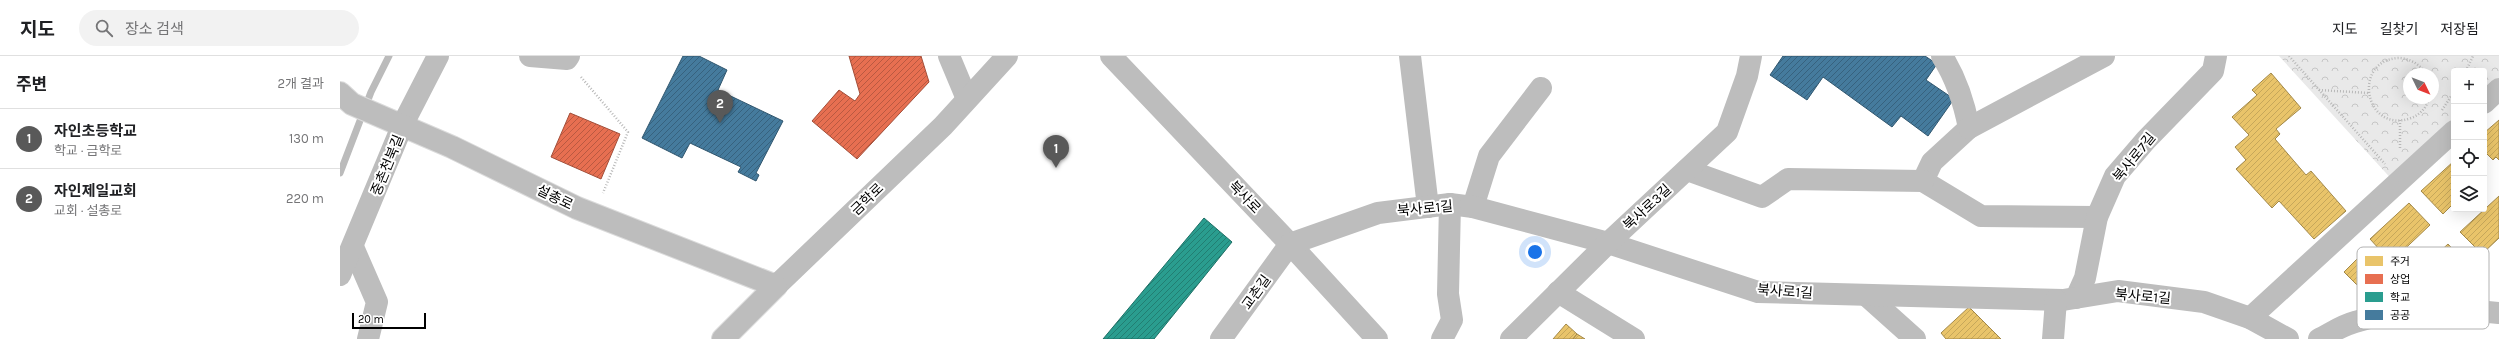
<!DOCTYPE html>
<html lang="ko">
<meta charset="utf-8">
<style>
:root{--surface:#fff;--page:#f2f2f2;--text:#202124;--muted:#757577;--line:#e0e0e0;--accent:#595959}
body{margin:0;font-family:Karla,"Noto Sans KR",sans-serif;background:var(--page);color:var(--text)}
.controls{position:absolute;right:12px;top:12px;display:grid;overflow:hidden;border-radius:4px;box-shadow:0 4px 16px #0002}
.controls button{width:36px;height:36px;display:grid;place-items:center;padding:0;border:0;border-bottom:1px solid var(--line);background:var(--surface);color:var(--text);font:20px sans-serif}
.compass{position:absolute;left:2063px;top:12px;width:36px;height:36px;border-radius:50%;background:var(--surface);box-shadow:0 4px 16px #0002;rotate:133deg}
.scale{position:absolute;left:12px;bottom:10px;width:74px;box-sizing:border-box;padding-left:4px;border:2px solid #000;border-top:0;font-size:11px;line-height:14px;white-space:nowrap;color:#000;-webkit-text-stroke:3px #fff;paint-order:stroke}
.you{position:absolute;left:1195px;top:196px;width:14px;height:14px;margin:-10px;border:3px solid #fff;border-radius:50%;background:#1a73e8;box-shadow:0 0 0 6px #1a73e833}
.badge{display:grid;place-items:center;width:26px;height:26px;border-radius:50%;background:var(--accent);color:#fff;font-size:13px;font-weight:700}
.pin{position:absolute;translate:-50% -33px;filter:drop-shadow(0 1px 2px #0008)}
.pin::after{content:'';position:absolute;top:21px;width:14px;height:12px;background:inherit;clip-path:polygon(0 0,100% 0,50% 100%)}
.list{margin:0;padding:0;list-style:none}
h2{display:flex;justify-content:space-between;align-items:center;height:52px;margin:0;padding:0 16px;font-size:17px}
h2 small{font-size:13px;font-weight:400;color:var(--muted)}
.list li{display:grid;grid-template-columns:26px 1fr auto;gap:12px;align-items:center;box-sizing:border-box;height:60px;padding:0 16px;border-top:1px solid var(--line)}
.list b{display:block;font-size:15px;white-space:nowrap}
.list p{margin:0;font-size:13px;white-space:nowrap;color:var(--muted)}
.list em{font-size:13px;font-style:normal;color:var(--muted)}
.icon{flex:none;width:22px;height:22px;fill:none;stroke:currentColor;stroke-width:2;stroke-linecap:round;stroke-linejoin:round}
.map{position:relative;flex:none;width:2159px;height:283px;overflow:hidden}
header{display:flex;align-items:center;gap:24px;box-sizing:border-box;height:56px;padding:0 20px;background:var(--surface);border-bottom:1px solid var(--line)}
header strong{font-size:19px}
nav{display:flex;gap:22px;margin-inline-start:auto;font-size:14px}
.search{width:280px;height:36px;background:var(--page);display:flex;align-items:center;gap:10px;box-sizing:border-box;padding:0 14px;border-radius:22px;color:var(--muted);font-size:15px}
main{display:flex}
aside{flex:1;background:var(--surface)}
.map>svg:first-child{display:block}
.park{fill:url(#park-crowns);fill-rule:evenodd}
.homes{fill:url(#homes-hatch);stroke:#a3894a}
.shops{fill:url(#shops-hatch);stroke:#a24e39}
.schools{fill:url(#schools-hatch);stroke:#1d6e64}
.public{fill:url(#public-hatch);stroke:#30566e}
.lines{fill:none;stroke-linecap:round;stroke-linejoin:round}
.stream{stroke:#bbb;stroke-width:7}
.major-casing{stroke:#dbdbdb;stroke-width:24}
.path{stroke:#b8b8b8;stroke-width:2.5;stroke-dasharray:1 2;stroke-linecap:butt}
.minor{stroke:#bdbdbd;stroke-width:22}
.major{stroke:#bdbdbd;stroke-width:22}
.labels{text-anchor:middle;stroke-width:4;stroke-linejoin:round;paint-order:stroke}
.street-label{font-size:14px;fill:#000;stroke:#fff}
.key{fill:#fff;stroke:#b2b2b2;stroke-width:1}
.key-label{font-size:11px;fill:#000}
</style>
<header>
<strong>지도</strong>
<div class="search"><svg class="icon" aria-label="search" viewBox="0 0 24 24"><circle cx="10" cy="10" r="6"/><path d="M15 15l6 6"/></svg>장소 검색</div>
<nav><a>지도</a><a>길찾기</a><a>저장됨</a></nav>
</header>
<main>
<aside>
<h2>주변<small>2개 결과</small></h2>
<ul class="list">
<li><span class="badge">1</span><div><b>자인초등학교</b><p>학교 · 금학로</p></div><em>130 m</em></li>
<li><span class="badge">2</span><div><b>자인제일교회</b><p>교회 · 설총로</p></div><em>220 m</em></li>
</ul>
</aside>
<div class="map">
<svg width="2159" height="283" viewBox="0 0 2159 283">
<defs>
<pattern id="park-crowns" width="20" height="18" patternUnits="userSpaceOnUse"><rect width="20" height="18" fill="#e9e9e9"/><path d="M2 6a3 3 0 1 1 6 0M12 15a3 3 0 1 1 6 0" fill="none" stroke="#c6c6c6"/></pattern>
<pattern id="homes-hatch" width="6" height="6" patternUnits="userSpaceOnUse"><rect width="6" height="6" fill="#e9c46a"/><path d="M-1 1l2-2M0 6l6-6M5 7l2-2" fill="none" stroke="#c6a75a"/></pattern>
<pattern id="shops-hatch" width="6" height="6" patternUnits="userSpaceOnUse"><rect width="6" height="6" fill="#e76f51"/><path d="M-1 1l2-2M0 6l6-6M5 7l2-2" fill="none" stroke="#b95941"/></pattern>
<pattern id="schools-hatch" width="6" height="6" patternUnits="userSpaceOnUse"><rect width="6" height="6" fill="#2a9d8f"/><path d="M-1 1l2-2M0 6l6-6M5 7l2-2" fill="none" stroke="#227e72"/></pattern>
<pattern id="public-hatch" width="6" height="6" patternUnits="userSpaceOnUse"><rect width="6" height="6" fill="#457b9d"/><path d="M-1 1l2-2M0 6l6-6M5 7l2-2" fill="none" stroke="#37627e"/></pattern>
</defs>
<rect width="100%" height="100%" fill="#fff"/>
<path class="park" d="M1939,0h220v33l-15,14v-32h-30v60l-58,53zM2069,18h24v24h-24z"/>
<g class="homes">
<polygon points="1931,17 1961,52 1936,73 1940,78 1935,83 1966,119 1971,115 2006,155 1974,183 1939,145 1932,152 1896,113 1906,104 1895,91 1909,79 1892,61 1917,39 1912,34"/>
<polygon points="2159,64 2159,104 2156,101 2153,104 2144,95 2144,77"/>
<polygon points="2114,105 2114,147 2103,158 2081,135"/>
<polygon points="2159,140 2159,182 2142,198 2120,176"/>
<polygon points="2069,147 2090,169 2051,206 2030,183"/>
<polygon points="2108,188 2129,210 2090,247 2069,224"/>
<polygon points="2026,194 2064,232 2042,254 2004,216"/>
<polygon points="1629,251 1661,283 1606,283 1601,277"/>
<polygon points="1226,268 1237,278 1233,283 1213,283"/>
<polygon points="1237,278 1245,283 1233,283"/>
</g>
<g class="shops">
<polygon points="509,0 581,0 589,26 517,103 472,65 499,34 515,45 520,38"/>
<polygon points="230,57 280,78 261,123 211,101"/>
</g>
<polygon class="schools" points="864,162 892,186 814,283 763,283"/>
<g class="public">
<polygon points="343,0 359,0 387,14 378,34 443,65 416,117 419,119 416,125 398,116 401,111 350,87 342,102 302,82"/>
<polygon points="1443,0 1585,0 1597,8 1586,24 1614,43 1588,80 1561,60 1552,71 1483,21 1467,44 1430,19"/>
</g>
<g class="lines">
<polyline class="stream" points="0,117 31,36 49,0"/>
<g class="major-casing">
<polyline id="major" points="0,37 12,48 112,91 237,152 436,230 383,283"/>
</g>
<g class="path">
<polyline points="1949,0 2045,108"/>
<polyline points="2126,15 2133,0"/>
<path d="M2086,18c-6,-10 -17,-16 -28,-16 -47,3 -33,77 13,60 9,-3 16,-11 18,-20"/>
<polyline points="241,21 288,76 263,137"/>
<polyline points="1979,34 2029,37"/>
<polyline points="2102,54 2114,36"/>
<polyline points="2060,64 2060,92"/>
</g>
<g class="minor">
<polyline points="190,0 227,3 229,0"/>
<polyline points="609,0 627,43"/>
<polyline points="771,0 950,188 1037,283"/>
<polyline points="1070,0 1088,151"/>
<path d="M1602,0c14,22 22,46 27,72l-37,34 -9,19 58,35 116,1"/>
<polyline points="2144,47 2159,33"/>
<polyline points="1629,72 1764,0"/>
<polyline points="1347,114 1422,141 1448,123 1583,125"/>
<polyline points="1133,151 1149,100 1201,32"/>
<polyline points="13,191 37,246 28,283"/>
<polyline points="0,219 63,68 98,0"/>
<polyline points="436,230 603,70 667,0"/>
<polyline points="1218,236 1294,283"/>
<polyline points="1527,240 1575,283"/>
<polyline points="1736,242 1745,222 1757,161 1775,120 1806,84 1873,15 1876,0"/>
<polyline points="1910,262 2114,75"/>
<polyline points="881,283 950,188 1038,157 1110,148 1133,151 1268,187 1418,236 1723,244 1778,235 1864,246 1910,262 1948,283"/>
<polyline points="1102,283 1112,264 1108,238 1110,148"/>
<polyline points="1171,283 1268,187 1387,76 1407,20 1411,0"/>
<polyline points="1713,283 1716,244"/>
<path d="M1979,283c12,-6 24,-14 36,-17 47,-15 95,-14 144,-9"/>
</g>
<use href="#major" class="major"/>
</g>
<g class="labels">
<g class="street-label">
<text transform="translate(1794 101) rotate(-51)" y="5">북사로7길</text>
<text transform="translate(47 109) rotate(-68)" y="5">중촌천북길</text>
<text transform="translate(215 141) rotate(26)" y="5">설총로</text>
<text transform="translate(905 141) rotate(46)" y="5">북사로</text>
<text transform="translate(527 143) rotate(-44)" y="5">금학로</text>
<text transform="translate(1307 151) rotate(-43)" y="5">북사로3길</text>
<text transform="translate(1085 152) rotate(-5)" y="5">북사로1길</text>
<text transform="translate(1445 235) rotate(4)" y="5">북사로1길</text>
<text transform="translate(916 236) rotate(-54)" y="5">교촌길</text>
<text transform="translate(1803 240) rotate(5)" y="5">북사로1길</text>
</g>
</g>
<rect x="2017" y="191" width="132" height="82" rx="6" class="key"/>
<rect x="2025" y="200" width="18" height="10" fill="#e9c46a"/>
<rect x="2025" y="218" width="18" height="10" fill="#e76f51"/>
<rect x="2025" y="236" width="18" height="10" fill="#2a9d8f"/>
<rect x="2025" y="254" width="18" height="10" fill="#457b9d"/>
<g class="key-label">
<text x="2050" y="209">주거</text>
<text x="2050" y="227">상업</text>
<text x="2050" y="245">학교</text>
<text x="2050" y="263">공공</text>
</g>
</svg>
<div class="controls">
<button>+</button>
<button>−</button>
<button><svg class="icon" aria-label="locate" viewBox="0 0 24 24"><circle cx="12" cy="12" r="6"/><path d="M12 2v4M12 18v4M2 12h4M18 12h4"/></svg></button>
<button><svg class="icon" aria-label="layers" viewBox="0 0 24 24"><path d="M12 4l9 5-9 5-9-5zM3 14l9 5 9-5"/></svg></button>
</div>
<svg class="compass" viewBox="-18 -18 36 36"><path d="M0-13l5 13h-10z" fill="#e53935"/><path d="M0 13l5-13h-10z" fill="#757577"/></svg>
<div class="scale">20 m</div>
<div class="you"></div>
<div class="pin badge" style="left:716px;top:112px">1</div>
<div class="pin badge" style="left:380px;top:67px">2</div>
</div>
</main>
